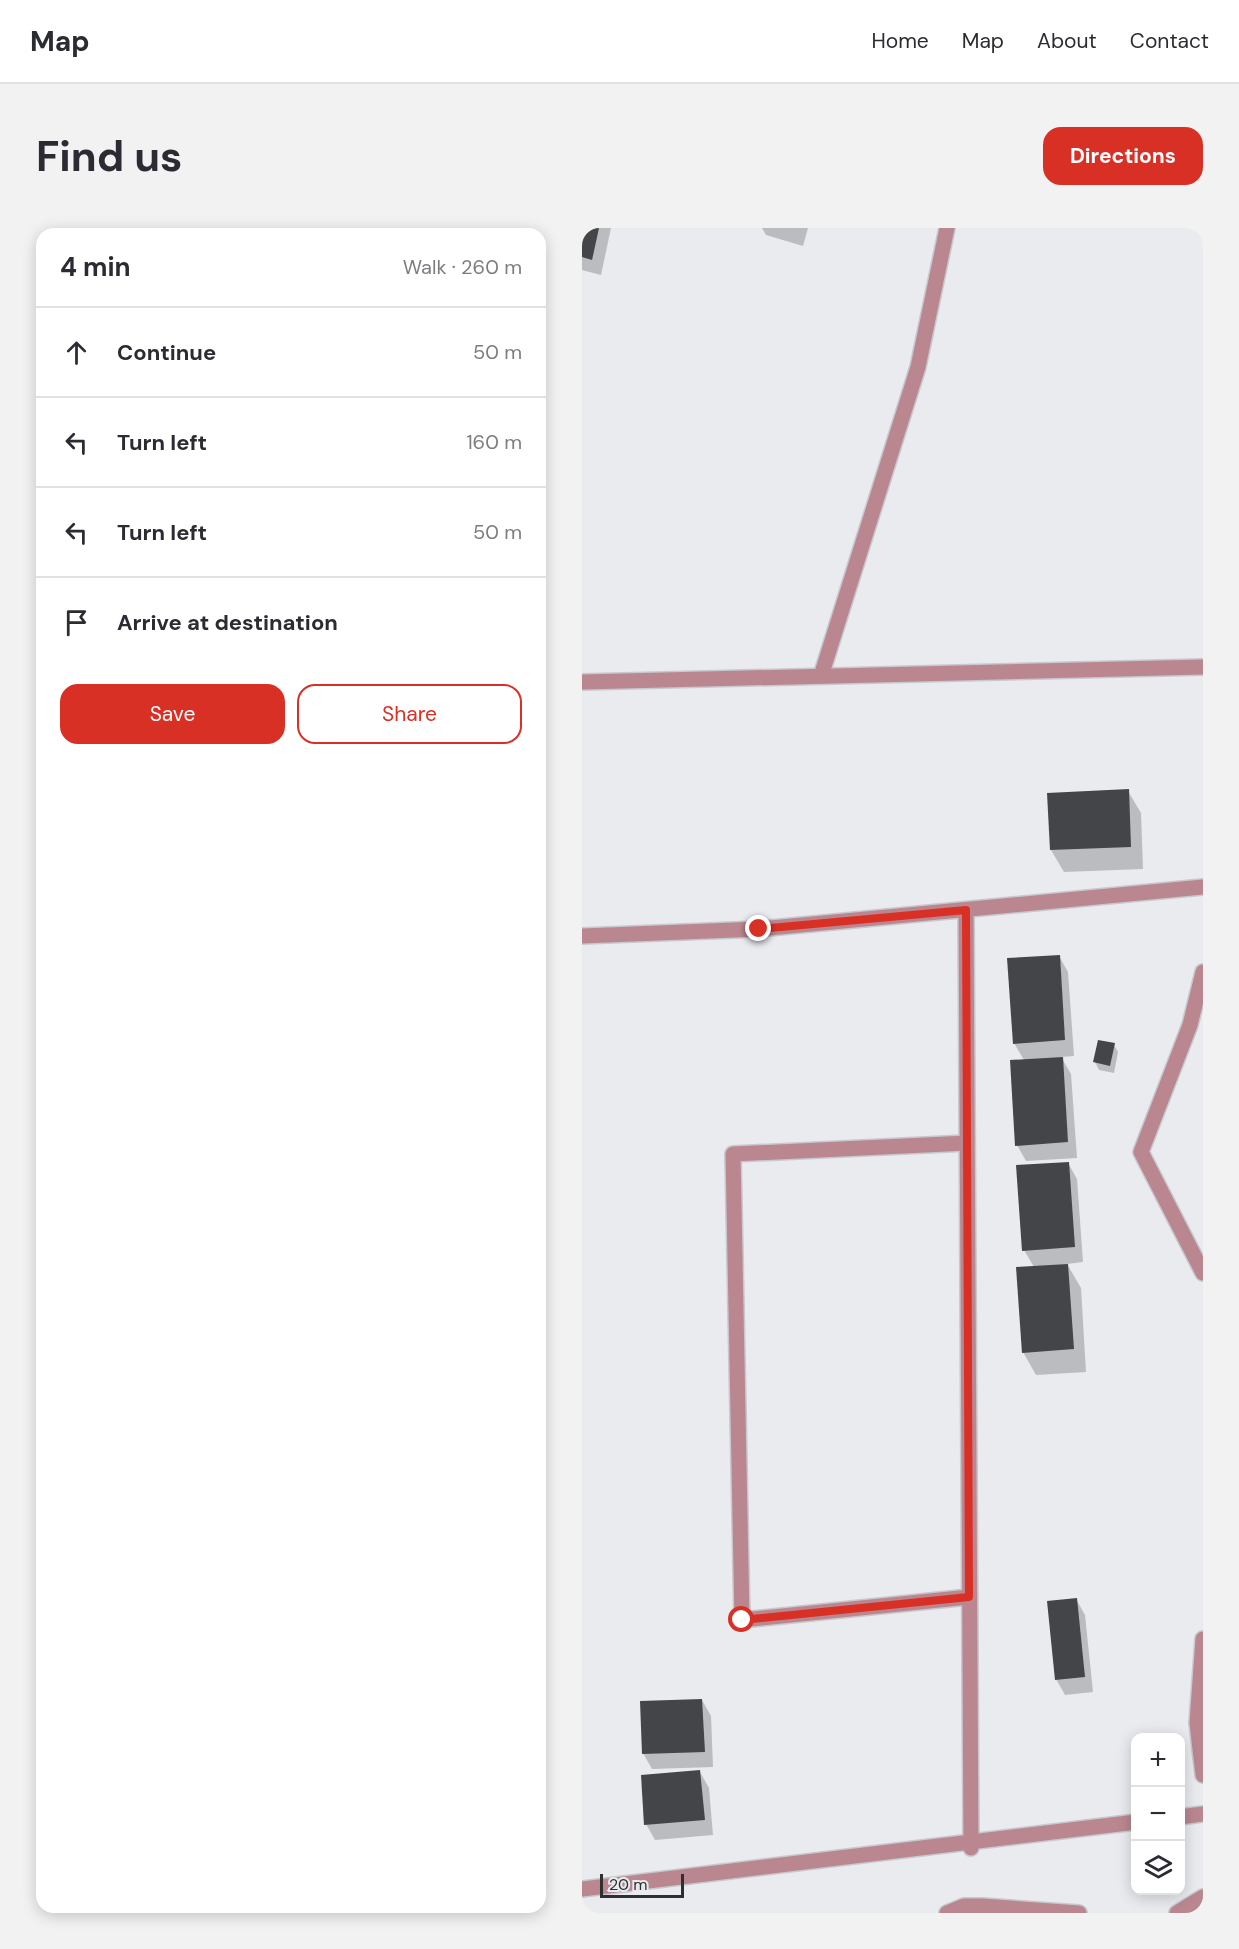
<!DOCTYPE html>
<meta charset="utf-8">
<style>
:root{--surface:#fff;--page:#f2f2f3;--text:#2b2b33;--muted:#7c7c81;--line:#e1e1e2;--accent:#d93025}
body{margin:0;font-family:"DM Sans",sans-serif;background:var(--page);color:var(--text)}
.controls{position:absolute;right:18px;bottom:18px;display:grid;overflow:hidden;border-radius:12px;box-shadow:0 3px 15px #0003}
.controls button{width:54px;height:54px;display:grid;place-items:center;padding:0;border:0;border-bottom:2px solid var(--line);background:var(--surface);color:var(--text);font:30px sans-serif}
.scale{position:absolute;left:18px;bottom:15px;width:84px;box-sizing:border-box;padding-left:6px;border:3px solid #2e2f30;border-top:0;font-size:16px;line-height:21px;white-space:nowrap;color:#2e2f30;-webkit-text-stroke:4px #e9ebef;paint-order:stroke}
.stop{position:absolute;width:18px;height:18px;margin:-14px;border:4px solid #d93025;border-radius:50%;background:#fff}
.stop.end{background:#d93025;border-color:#fff;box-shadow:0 2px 6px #0008}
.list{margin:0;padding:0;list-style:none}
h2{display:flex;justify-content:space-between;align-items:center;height:78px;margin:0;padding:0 24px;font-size:26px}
h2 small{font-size:20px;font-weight:400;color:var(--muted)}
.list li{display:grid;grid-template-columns:39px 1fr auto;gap:18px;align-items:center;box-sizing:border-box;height:90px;padding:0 24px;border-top:2px solid var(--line)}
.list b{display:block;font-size:22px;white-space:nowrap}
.list em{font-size:20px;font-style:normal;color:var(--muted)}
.actions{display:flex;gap:12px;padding:18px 24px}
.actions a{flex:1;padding:14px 0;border:2px solid var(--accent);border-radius:18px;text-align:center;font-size:21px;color:var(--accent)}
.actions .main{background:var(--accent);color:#fff}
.icon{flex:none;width:33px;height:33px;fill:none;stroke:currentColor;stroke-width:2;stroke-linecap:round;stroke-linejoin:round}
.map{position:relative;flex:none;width:621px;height:1685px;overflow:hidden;border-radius:18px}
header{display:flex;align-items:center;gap:36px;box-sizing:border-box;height:84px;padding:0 30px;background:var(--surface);border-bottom:2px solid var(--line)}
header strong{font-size:28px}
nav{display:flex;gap:33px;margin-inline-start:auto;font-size:21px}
.intro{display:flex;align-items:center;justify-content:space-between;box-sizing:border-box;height:144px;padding:0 36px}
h1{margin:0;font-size:42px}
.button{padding:15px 27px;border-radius:18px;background:var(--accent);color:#fff;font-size:21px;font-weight:700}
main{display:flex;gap:36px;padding:0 36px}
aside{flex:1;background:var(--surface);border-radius:18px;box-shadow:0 3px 15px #0003}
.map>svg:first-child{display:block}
.shadow{fill:#0003}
.building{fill:#434548}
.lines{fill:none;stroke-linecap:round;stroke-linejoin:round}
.minor-casing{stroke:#c7c9cd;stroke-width:18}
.minor{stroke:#ba8790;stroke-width:15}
.route{stroke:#d93025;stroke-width:8}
</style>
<header>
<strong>Map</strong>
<nav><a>Home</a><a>Map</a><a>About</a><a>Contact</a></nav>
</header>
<div class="intro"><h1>Find us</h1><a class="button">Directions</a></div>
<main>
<aside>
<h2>4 min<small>Walk · 260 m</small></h2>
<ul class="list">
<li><svg class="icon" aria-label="ahead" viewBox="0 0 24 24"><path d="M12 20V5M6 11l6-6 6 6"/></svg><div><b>Continue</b></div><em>50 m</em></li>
<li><svg class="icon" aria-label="left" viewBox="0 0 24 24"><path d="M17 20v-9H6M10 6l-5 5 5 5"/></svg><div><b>Turn left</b></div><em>160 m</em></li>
<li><svg class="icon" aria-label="left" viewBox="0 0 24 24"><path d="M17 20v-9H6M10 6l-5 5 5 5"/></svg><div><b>Turn left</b></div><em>50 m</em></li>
<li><svg class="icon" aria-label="arrive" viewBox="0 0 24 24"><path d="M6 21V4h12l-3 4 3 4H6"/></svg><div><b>Arrive at destination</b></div></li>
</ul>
<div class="actions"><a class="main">Save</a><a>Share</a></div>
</aside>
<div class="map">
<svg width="621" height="1685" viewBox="0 0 621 1685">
<rect width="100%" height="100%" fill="#e9ebef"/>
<g class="shadow">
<polygon points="0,0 29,0 19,47 0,42"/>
<polygon points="180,0 226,0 221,18 184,7"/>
<polygon points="546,563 559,585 561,641 482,644 469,622"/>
<polygon points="477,728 486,744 492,828 479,829 489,846 495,930 444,933 435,917 442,832 432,815"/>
<polygon points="532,817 536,824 532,845 517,842 513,834"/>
<polygon points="486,935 495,951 501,1034 485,1036 499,1060 504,1144 454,1147 441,1124 452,1039 442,1022"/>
<polygon points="494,1371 503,1387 511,1464 483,1467 474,1451"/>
<polygon points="120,1472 129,1488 131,1539 70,1541 61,1525"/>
<polygon points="118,1544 127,1560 131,1607 73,1612 64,1596"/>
</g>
<g class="building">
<polygon points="0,0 17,0 10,32 0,29"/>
<polygon points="547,561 549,619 468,622 465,565"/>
<polygon points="478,727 483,812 431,816 425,730"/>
<polygon points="516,812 533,815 528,838 511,834"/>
<polygon points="481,829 486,914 433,918 428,832"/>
<polygon points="487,934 493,1019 440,1023 434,937"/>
<polygon points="486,1036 492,1121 440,1125 434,1039"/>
<polygon points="495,1370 503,1449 473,1452 465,1373"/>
<polygon points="120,1471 123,1524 60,1526 58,1473"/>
<polygon points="118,1542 123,1592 62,1597 59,1547"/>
</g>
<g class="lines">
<g class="minor-casing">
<g id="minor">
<polyline points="239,448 336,139 365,0"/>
<polyline points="0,454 621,439"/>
<polyline points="384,682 389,1620"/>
<polyline points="0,708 177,701 621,659"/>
<polyline points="621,744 608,797 559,924 621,1045"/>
<polyline points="385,915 151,926 160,1392 387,1369"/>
<polyline points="621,1411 615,1495 621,1547"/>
<polyline points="598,1589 621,1586"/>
<polyline points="0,1661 554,1594"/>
<polyline points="365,1685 382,1678 401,1678 497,1685"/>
<polyline points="595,1685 621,1669"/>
</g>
</g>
<use href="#minor" class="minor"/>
</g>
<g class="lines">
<polyline class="route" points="160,1392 387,1369 384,682 177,701"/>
</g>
</svg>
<div class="controls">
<button>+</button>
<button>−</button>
<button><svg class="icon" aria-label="layers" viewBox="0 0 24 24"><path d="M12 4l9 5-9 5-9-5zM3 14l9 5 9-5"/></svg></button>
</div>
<div class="scale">20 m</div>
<div class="stop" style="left:160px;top:1392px"></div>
<div class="stop end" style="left:177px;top:701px"></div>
</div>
</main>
